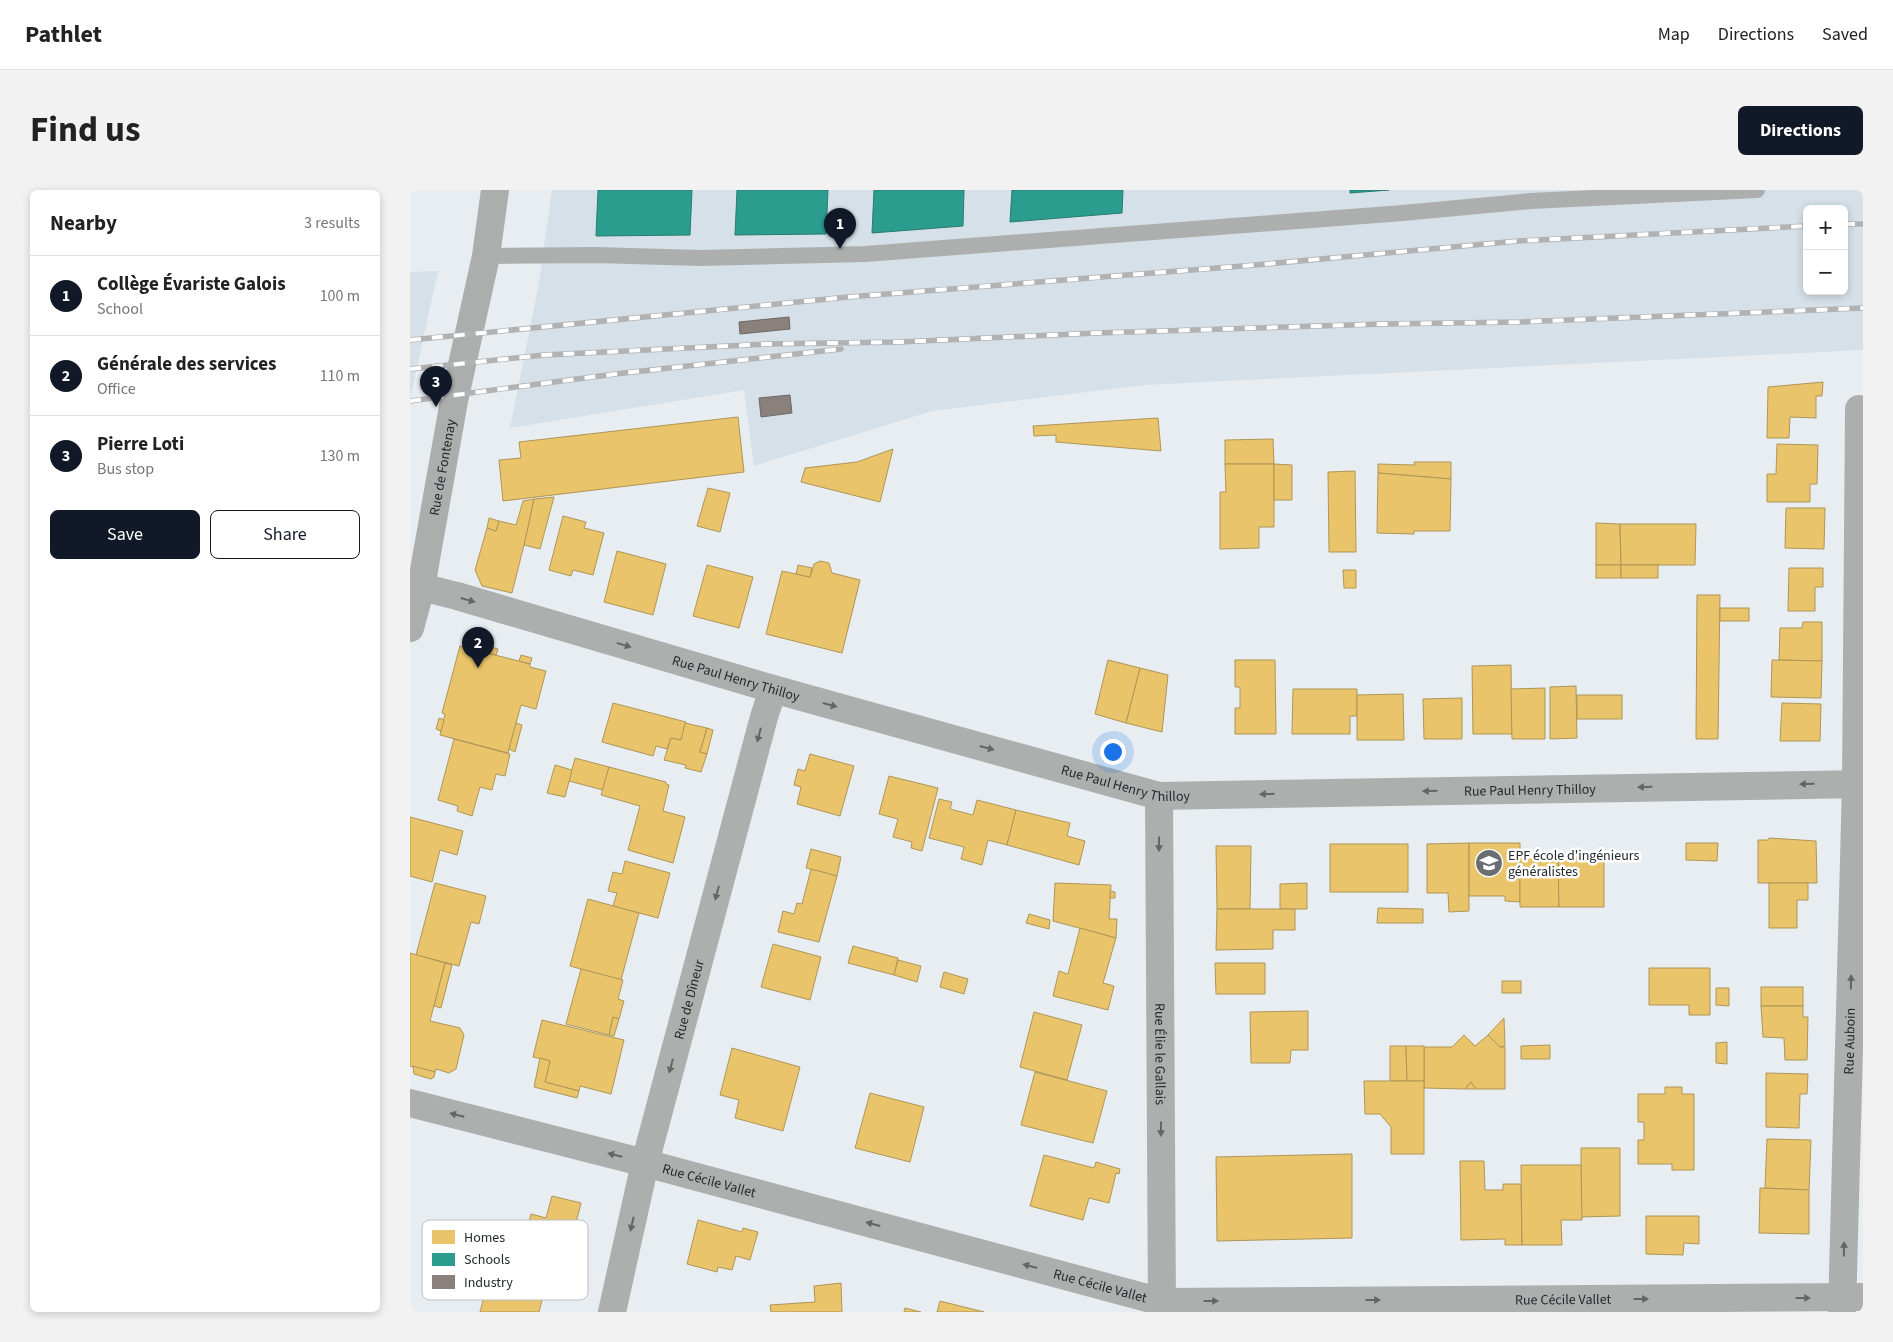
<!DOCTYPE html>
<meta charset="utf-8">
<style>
:root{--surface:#fff;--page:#f2f2f2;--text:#222;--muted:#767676;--line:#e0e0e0;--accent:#111827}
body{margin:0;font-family:"Source Sans 3",sans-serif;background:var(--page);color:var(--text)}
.controls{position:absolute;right:15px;top:15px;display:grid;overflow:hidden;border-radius:8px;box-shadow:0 2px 8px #0003}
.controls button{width:45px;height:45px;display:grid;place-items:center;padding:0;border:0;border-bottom:1px solid var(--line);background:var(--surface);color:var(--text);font:25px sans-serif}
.you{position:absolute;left:702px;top:561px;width:18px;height:18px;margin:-12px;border:4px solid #fff;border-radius:50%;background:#1a73e8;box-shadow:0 0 0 8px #1a73e833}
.badge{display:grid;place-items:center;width:32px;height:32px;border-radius:50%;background:var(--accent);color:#fff;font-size:16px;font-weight:700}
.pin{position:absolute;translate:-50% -41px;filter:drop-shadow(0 1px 2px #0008)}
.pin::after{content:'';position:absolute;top:26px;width:18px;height:15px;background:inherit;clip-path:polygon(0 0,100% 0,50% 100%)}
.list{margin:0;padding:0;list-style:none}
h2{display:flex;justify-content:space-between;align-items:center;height:65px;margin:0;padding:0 20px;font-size:21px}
h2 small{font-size:16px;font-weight:400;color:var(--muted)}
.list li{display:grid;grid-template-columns:32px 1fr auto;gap:15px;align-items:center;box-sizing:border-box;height:80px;padding:0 20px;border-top:1px solid var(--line)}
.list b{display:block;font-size:19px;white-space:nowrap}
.list p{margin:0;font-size:16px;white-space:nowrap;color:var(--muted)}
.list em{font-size:16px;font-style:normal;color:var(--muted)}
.actions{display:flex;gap:10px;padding:15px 20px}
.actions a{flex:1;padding:11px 0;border:1px solid var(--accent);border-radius:8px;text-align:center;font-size:18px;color:var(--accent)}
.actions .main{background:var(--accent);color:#fff}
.map{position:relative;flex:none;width:1453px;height:1122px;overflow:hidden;border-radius:8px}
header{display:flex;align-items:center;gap:30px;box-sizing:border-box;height:70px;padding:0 25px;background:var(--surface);border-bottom:1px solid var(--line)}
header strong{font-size:24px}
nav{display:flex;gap:28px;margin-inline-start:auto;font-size:18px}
.intro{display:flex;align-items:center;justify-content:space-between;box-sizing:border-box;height:120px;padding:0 30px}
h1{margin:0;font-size:35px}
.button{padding:12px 22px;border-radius:8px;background:var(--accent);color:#fff;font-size:18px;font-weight:700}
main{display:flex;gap:30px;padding:0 30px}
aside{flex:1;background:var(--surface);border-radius:8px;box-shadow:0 2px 8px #0003}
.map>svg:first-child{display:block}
.built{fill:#d6e0e8;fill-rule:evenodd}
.homes{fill:#e9c46a;stroke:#ae9657}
.schools{fill:#2a9d8f;stroke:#297a71}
.industry{fill:#8a817c;stroke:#6c6764}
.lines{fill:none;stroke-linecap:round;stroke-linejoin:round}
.lane{stroke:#adafae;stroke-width:16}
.street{stroke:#adafae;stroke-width:28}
.secondary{stroke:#acaeae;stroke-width:28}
.rail-casing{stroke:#b1b2b4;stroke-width:5.5}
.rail{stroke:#fff;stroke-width:4;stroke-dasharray:11;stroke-linecap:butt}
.oneway{fill:#636566}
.labels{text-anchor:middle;stroke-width:5;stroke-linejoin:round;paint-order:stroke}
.street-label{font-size:14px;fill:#26292b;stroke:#fff}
.poi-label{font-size:14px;fill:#26292b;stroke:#fff;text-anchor:start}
.key{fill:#fff;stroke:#bebfbf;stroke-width:1}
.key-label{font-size:14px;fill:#26292b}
</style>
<header>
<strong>Pathlet</strong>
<nav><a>Map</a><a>Directions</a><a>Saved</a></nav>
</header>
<div class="intro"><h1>Find us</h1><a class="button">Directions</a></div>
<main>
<aside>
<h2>Nearby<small>3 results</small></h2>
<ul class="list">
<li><span class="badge">1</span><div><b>Collège Évariste Galois</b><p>School</p></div><em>100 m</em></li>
<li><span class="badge">2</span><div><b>Générale des services</b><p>Office</p></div><em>110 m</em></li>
<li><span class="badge">3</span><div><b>Pierre Loti</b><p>Bus stop</p></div><em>130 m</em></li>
</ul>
<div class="actions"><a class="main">Save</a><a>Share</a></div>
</aside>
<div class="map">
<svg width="1453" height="1122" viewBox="0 0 1453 1122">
<rect width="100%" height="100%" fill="#e8edf2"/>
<g class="built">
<path d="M142,0h1311v160l-719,35 -212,26 -178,55 -10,-76 -234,38 28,-140zM1397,19h37v82h-37z"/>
<polygon points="28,81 0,209 0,82"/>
</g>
<g class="homes">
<polygon points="1413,192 1412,206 1406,206 1406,228 1380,227 1379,248 1357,248 1358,197"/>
<polygon points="328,227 334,282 93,311 89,270 111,268 109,252"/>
<polygon points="748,228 751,261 646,252 646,245 624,246 623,236"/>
<polygon points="863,249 864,274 815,274 815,250"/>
<polygon points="1367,254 1408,255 1407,294 1400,294 1400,312 1357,312 1357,284 1366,284"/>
<polygon points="483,259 470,312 391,292 395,278 447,272"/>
<polygon points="1004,272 1041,272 1041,289 968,283 968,274 1005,275"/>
<polygon points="815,274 864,274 864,337 849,337 849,358 810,359 810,302 816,302"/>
<polygon points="864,274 882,275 882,310 864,310"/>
<polygon points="945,281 946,362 919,362 918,282"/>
<polygon points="968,283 1041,289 1040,341 1004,341 1004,344 967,343"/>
<polygon points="298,298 320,303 310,342 287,336"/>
<polygon points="144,307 130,359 114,355 124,309"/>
<polygon points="124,309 114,355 102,403 72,396 65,380 77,338 86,341 89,331 106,335 113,311"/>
<polygon points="1376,318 1415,318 1414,359 1375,358"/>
<polygon points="153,326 176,332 174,338 194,343 183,385 163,380 161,386 139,380"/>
<polygon points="79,328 89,331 86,341 77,338"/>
<polygon points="1186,333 1210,334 1211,375 1186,375"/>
<polygon points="1210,334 1286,334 1285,375 1211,375"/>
<polygon points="207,361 256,374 243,425 194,412"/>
<polygon points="410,371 419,373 422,383 450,390 432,463 356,444 372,381 400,387 404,374"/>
<polygon points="297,375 343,387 329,438 283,426"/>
<polygon points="388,375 402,378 400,387 386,384"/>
<rect x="1186" y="375" width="25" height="13"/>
<rect x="1211" y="375" width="37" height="13"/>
<polygon points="1379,378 1413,378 1413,397 1405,397 1405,421 1378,421"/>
<polygon points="933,380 946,380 946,398 934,398"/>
<polygon points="1287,405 1310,405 1308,549 1286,549"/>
<rect x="1310" y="418" width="29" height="13"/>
<polygon points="1393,432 1412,432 1412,471 1369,470 1370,438 1392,438"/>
<polygon points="50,456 120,474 120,477 136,481 126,519 111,515 98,563 30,545 35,524 32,523"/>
<polygon points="77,456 88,459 86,465 75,462"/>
<polygon points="111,465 122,468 120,474 109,471"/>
<polygon points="698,470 730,478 716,533 685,524"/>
<polygon points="825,470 865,470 866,544 825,544 825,518 830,518 830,497 825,497"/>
<polygon points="1362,470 1412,471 1411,508 1361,507"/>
<polygon points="1101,475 1102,544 1063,544 1062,476"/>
<polygon points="730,478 758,485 752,542 716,533"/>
<polygon points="1166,496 1167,548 1140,549 1140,497"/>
<polygon points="1135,498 1135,549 1102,549 1101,499"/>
<polygon points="883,499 947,499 947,526 940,526 940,544 882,544"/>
<polygon points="993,504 994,550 947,550 947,505"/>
<rect x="1167" y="505" width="45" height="24"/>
<polygon points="1052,508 1052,549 1014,549 1013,509"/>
<polygon points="203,513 276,532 271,550 261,548 257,559 246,556 243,566 192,552"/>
<polygon points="1372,513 1411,514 1410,551 1370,551"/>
<polygon points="29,528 34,530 31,541 26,539"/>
<polygon points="106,533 112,535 105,562 99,559"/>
<polygon points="275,533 297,538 290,562 297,564 291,582 275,578 276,575 254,570 261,548 271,550"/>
<polygon points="297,538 303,540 297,564 290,562"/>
<polygon points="44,549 100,564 95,586 86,584 82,600 70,597 62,626 47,621 48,616 28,610"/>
<polygon points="400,564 444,576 430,626 387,614 391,597 384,595 388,579 395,581"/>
<polygon points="165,568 199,577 193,600 159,591"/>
<polygon points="145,575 162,580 155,607 137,603"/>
<polygon points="199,577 256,592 256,594 259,595 253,621 275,627 263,673 218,660 230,616 191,605"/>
<polygon points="479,586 528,598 512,661 501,658 502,652 483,647 488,629 469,624"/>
<polygon points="529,609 542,612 540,619 563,625 567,610 606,620 597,655 578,650 572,675 551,669 554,657 519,648"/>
<polygon points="606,620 660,633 657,646 675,651 669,675 597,655"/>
<polygon points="0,627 53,641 47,665 30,660 22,692 0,686"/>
<polygon points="1359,648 1406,651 1407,693 1348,693 1348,650 1359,650"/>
<polygon points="1059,653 1059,721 1039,722 1038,703 1017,703 1017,654"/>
<polygon points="1059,653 1110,653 1110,712 1095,711 1095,706 1059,706"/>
<polygon points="1276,653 1308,653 1307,671 1276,670"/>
<rect x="920" y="654" width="78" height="48"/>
<polygon points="806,656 841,656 840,719 807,719"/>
<polygon points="401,659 431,667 427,686 396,678"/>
<polygon points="1110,664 1148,664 1149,717 1110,717"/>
<polygon points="1148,664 1194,664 1194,717 1149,717"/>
<polygon points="215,671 260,683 248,728 203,716 207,703 198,701 203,682 212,684"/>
<polygon points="401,679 427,686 409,752 368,742 373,721 384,724 387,713 392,714"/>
<polygon points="25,693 76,706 69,734 61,732 49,776 6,765"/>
<polygon points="645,693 701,695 699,729 707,729 706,748 643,731"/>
<polygon points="897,693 897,719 870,719 870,694"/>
<polygon points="1359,693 1398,693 1398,710 1387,710 1387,738 1359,738"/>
<polygon points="700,701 705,702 705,708 700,708"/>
<polygon points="178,709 229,723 211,790 160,776"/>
<polygon points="968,718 1013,719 1013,733 967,733"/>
<polygon points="807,719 885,719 885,740 863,740 863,759 806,760"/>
<polygon points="619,724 640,730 639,739 616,733"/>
<polygon points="670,738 706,748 693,793 704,796 698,820 643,806 649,781 658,784"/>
<polygon points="363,754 411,767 400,810 351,797"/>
<polygon points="443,756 488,768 484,785 438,773"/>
<polygon points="0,763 35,773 20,831 50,838 54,845 46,879 39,883 26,879 25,882 0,876"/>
<polygon points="488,770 511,776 507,792 484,785"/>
<polygon points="35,773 42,775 31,818 24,816"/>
<polygon points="805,773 855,773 855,804 806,804"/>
<polygon points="1239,778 1300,778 1300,825 1279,825 1279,815 1239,815"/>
<polygon points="171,779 213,790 208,809 214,811 209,829 203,827 199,845 156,834"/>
<polygon points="534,782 558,789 554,804 530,797"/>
<rect x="1092" y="791" width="19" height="12"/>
<rect x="1351" y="797" width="42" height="19"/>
<polygon points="1306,798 1319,798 1319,816 1306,815"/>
<polygon points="1351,816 1393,816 1393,827 1398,827 1397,870 1375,870 1374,848 1353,847"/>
<polygon points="898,821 898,860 881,860 880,873 841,873 840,822"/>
<polygon points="624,822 672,835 657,890 610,877"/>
<polygon points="203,827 209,829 204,846 199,845"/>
<polygon points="1094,828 1095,856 1090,857 1078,845"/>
<polygon points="132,830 214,850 201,904 170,896 169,901 135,892 140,871 123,867"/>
<polygon points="1054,845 1065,856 1078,845 1090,857 1095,857 1095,899 1066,899 1061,892 1055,899 1014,898 1014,857 1042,857"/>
<polygon points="1317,852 1317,874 1306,873 1306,853"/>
<polygon points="1140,855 1140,869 1111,869 1111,856"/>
<polygon points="980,856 996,856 997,891 980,891"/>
<polygon points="996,856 1014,856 1014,891 997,891"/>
<polygon points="322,858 390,877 373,941 325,928 329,910 310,905"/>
<polygon points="130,868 140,871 135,892 169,901 167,908 124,897"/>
<polygon points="3,876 25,882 24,887 21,889 4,884"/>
<polygon points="625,882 697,901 683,953 611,935"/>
<polygon points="1356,883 1398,884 1397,904 1390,904 1389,938 1356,937"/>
<polygon points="954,891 1014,891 1014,964 981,964 981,937 970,924 955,924"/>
<polygon points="1061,892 1066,899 1055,899"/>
<polygon points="1255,897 1272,897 1272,904 1284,904 1284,980 1262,980 1262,974 1228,974 1228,950 1234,950 1234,932 1228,932 1228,904 1255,904"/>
<polygon points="460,903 514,917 500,972 445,958"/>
<polygon points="1357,949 1401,950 1399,1000 1355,998"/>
<polygon points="1171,958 1210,958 1210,1026 1171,1027"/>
<polygon points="942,964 942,1048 807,1051 806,967"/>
<polygon points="634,965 684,978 686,972 710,979 709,984 706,983 699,1013 679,1008 673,1030 620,1016"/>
<polygon points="1050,971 1074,971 1075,1000 1093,1000 1093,994 1111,994 1112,1055 1095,1055 1095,1049 1051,1050"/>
<polygon points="1111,975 1171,975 1172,1030 1151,1030 1152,1055 1112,1055"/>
<polygon points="1350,998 1399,1000 1399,1044 1349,1043"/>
<polygon points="142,1006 171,1013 156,1072 112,1060 121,1024 136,1028"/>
<polygon points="1236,1026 1289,1026 1289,1054 1274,1053 1273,1065 1236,1064"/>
<polygon points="288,1030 332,1042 333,1038 348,1042 340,1070 326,1066 322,1080 308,1077 307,1082 277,1074"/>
<polygon points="88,1054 143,1068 132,1110 77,1096"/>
<polygon points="431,1093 432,1122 361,1122 360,1115 405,1112 404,1096"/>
<polygon points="77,1096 132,1110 129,1122 70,1122"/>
<polygon points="530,1111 574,1122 527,1122"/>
<polygon points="495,1118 511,1122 494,1122"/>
</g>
<g class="schools">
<polygon points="188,0 282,0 280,45 186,46"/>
<polygon points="327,0 418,0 416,44 325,45"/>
<polygon points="464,0 554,0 553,36 462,43"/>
<polygon points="602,0 713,0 712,23 600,32"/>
<polygon points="940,0 979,0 940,3"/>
</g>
<g class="industry">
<polygon points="379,127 380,139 330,144 329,132"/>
<polygon points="380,205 382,223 351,227 349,208"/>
</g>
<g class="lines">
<polyline class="lane" points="76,66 186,65 290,68 455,64 993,23 1121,11 1347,0"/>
<g class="street">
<path id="s1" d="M11,397l36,9 316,93 386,107 704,-12"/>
<path id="s2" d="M749,606l3,516"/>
<path id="s3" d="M0,913l235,60 517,139 701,-5"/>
<path id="s4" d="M202,1122l33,-149 119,-446 9,-28"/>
<path id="s5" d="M1432,1122l14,-528 3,-375"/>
</g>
<path class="secondary" id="s6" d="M0,438l11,-41 33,-186 32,-145 9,-66"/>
<g class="rail-casing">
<g id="rail">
<polyline points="1434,34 1453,34"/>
<polyline points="0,150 438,107 845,75 1108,51 1397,36"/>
<polyline points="0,179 134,165 357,154 490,152 687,143 973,134 1109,132 1453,118"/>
<polyline points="0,211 205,184 431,159"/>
</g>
</g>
<use href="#rail" class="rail"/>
</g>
<defs><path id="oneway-solid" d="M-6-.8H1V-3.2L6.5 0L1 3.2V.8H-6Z" transform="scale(1.25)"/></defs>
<g class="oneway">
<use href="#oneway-solid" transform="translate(58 410) rotate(16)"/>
<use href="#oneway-solid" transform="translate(214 455) rotate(16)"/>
<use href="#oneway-solid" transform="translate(420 515) rotate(15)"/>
<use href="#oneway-solid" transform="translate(349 545) rotate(105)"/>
<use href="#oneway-solid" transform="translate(577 558) rotate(15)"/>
<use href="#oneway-solid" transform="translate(1397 594) rotate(179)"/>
<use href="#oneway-solid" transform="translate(1235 597) rotate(179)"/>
<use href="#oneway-solid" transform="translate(1020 601) rotate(179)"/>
<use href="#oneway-solid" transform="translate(857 604) rotate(179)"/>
<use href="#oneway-solid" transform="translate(749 654) rotate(90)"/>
<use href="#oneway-solid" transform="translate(307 703) rotate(105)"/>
<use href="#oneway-solid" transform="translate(1441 792) rotate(-89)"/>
<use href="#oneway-solid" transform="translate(261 876) rotate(105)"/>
<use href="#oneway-solid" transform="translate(47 925) rotate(-166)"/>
<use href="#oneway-solid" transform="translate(751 939) rotate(90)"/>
<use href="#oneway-solid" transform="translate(205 965) rotate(-166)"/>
<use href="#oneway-solid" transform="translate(222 1034) rotate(103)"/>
<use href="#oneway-solid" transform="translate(463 1034) rotate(-165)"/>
<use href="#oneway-solid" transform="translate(1434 1059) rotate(-89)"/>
<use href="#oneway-solid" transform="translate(620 1076) rotate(-165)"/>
<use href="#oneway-solid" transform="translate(1393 1108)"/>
<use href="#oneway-solid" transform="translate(1231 1109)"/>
<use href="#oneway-solid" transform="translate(963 1110)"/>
<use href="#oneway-solid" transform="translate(801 1111)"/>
</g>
<defs>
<g id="university-disc" transform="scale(1.4375)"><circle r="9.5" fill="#6a6e71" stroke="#fff"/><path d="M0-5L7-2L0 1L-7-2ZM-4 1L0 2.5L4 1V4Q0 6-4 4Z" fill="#fff"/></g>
</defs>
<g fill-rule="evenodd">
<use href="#university-disc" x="1079" y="673"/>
</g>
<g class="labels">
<g class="street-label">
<text dy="5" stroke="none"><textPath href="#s6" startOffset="164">Rue de Fontenay</textPath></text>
<text dy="5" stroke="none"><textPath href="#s1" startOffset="328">Rue Paul Henry Thilloy</textPath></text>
<text dy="5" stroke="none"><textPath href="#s1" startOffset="732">Rue Paul Henry Thilloy</textPath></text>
<text dy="5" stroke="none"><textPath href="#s1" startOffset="1138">Rue Paul Henry Thilloy</textPath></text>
<text dy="5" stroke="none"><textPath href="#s4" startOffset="322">Rue de Dîneur</textPath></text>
<text dy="5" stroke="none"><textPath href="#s5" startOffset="271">Rue Auboin</textPath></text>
<text dy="5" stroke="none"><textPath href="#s2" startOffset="258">Rue Élie le Gallais</textPath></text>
<text dy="5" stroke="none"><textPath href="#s3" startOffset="309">Rue Cécile Vallet</textPath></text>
<text dy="5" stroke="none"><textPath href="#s3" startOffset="714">Rue Cécile Vallet</textPath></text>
<text dy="5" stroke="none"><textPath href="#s3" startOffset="1179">Rue Cécile Vallet</textPath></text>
</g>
<g class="poi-label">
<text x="1098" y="670">EPF école d'ingénieurs<tspan x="1098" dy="16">généralistes</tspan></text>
</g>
</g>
<rect x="12" y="1030" width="166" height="80" rx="8" class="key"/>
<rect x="22" y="1040" width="23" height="14" fill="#e9c46a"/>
<rect x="22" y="1063" width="23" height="13" fill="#2a9d8f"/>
<rect x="22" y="1085" width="23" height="14" fill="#8a817c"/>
<g class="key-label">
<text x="54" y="1052">Homes</text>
<text x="54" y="1074">Schools</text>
<text x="54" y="1097">Industry</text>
</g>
</svg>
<div class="controls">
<button>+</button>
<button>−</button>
</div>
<div class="you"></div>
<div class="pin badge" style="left:430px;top:59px">1</div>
<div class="pin badge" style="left:68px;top:478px">2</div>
<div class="pin badge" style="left:26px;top:217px">3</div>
</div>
</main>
